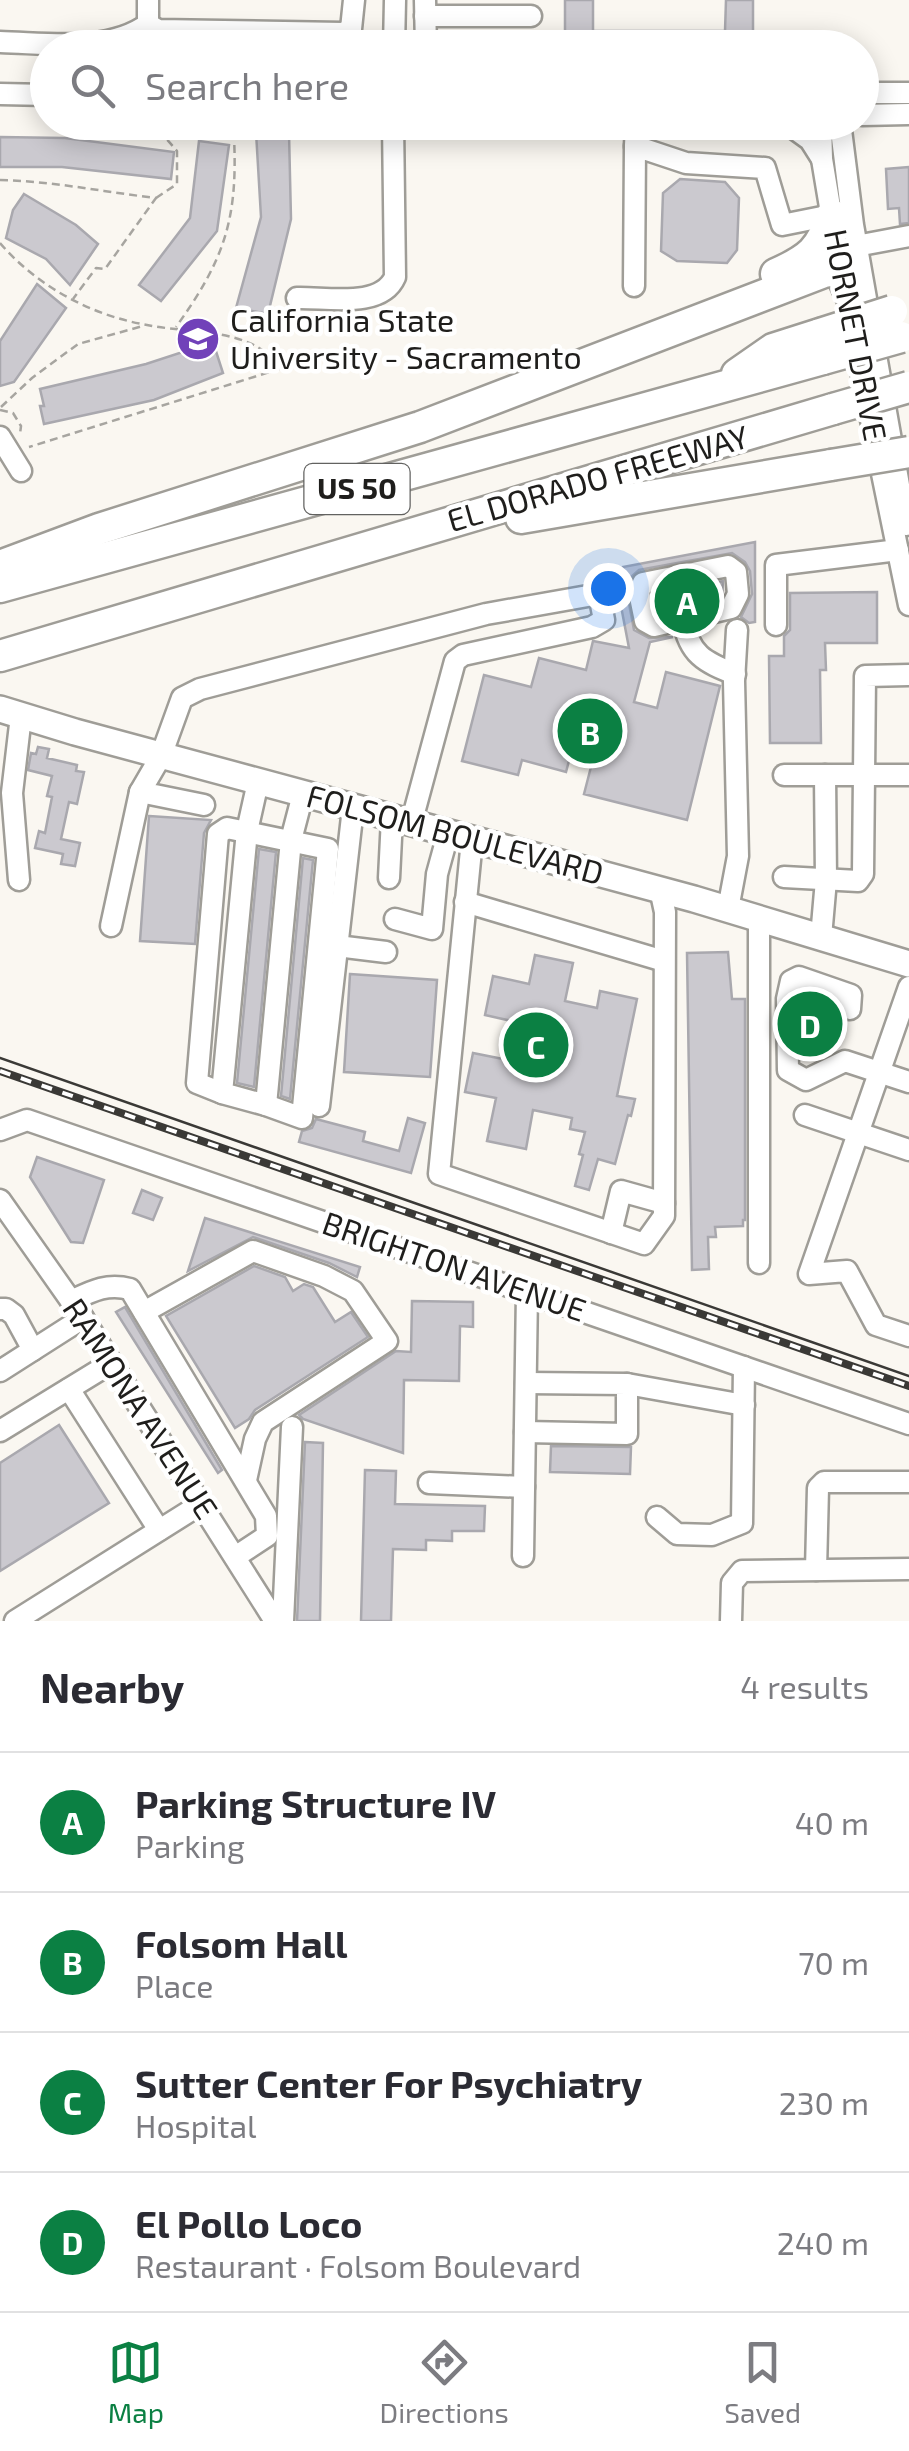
<!DOCTYPE html>
<meta charset="utf-8">
<style>
:root{--surface:#fff;--page:#f7f7f7;--text:#2b2b33;--muted:#7c7c81;--line:#e1e1e2;--accent:#0b8043}
body{margin:0;font-family:"Exo 2",sans-serif;background:var(--page);color:var(--text)}
.you{position:absolute;left:608px;top:588px;width:35px;height:35px;margin:-25px;border:8px solid #fff;border-radius:50%;background:#1a73e8;box-shadow:0 0 0 15px #1a73e833}
.badge{display:grid;place-items:center;width:65px;height:65px;border-radius:50%;background:var(--accent);color:#fff;font-size:32px;font-weight:700}
.pin{position:absolute;translate:-50% -50%;border:5px solid #fff;box-shadow:0 2px 10px #0006}
.list{margin:0;padding:0;list-style:none}
h2{display:flex;justify-content:space-between;align-items:center;height:130px;margin:0;padding:0 40px;font-size:42px}
h2 small{font-size:32px;font-weight:400;color:var(--muted)}
.list li{display:grid;grid-template-columns:65px 1fr auto;gap:30px;align-items:center;box-sizing:border-box;height:140px;padding:0 40px;border-top:2px solid var(--line)}
.list b{display:block;font-size:38px;white-space:nowrap}
.list p{margin:0;font-size:32px;white-space:nowrap;color:var(--muted)}
.list em{font-size:32px;font-style:normal;color:var(--muted)}
.icon{flex:none;width:55px;height:55px;fill:none;stroke:currentColor;stroke-width:2;stroke-linecap:round;stroke-linejoin:round}
.map{position:relative;flex:none;width:909px;height:1621px;overflow:hidden}
.search{position:absolute;background:var(--surface);box-shadow:0 5px 25px #0003;left:30px;right:30px;top:30px;height:110px;display:flex;align-items:center;gap:25px;box-sizing:border-box;padding:0 35px;border-radius:55px;color:var(--muted);font-size:38px}
.sheet{height:690px;background:var(--surface)}
nav{display:flex;justify-content:space-around;align-items:center;box-sizing:border-box;height:140px;border-top:2px solid var(--line);background:var(--surface);font-size:28px;color:var(--muted)}
nav a{display:grid;justify-items:center;gap:5px}
nav .on{color:var(--accent)}
.map>svg:first-child{display:block}
.building{fill:#cbc9cf;stroke:#a9a8ae;stroke-width:2.5}
.lines{fill:none;stroke-linecap:round;stroke-linejoin:round}
.minor-casing{stroke:#9f9d97;stroke-width:25}
.major-casing{stroke:#9f9d97;stroke-width:30}
.highway-casing{stroke:#9f9d97;stroke-width:35}
.path{stroke:#a7a5a0;stroke-width:2.5;stroke-dasharray:8 5;stroke-linecap:butt}
.minor{stroke:#fff;stroke-width:20}
.major{stroke:#fff;stroke-width:25}
.highway{stroke:#fff;stroke-width:30}
.tram{stroke:#3a3936;stroke-width:2.5}
.rail-casing{stroke:#3a3936;stroke-width:8}
.rail{stroke:#fff;stroke-width:4;stroke-dasharray:11;stroke-linecap:butt}
.highway-bridge-casing{stroke:#9f9d97;stroke-width:35;stroke-linecap:butt}
.highway-bridge{stroke:#fff;stroke-width:30}
.labels{text-anchor:middle;stroke-width:9;stroke-linejoin:round;paint-order:stroke}
.shield{fill:#fff;stroke:#626260;stroke-width:2.5}
.shield-label{font-size:30px;font-weight:bold;fill:#1f1e1c}
.poi-label{font-size:32px;fill:#1f1e1c;stroke:#fff;text-anchor:start}
.street-label{font-size:32px;fill:#1f1e1c;stroke:#fff}
</style>
<div class="map">
<svg width="909" height="1621" viewBox="0 0 909 1621">
<rect width="100%" height="100%" fill="#faf7f1"/>
<g class="building">
<polygon points="565,0 593,0 593,31 725,31 726,0 753,0 753,48 640,45 640,48 614,48 614,44 565,48"/>
<polygon points="256,132 289,133 291,219 268,314 236,308 261,217"/>
<polygon points="0,137 65,138 174,152 171,179 62,167 0,167"/>
<polygon points="199,141 229,145 217,231 161,301 139,285 190,218"/>
<polygon points="909,167 909,223 900,224 899,208 888,209 886,169"/>
<polygon points="680,179 725,182 739,198 737,250 727,263 677,261 661,251 663,193"/>
<polygon points="24,194 76,225 98,244 70,285 46,259 6,238 13,210"/>
<polygon points="37,284 66,308 14,382 0,386 0,341"/>
<polygon points="213,342 223,373 154,400 44,424 40,406 44,406 40,389 146,364"/>
<polygon points="755,542 755,622 749,623 741,617 752,594 750,571 745,562 732,553 639,570 631,577 626,588 634,630 649,638 673,637 650,642 634,702 657,708 666,672 720,686 687,820 584,794 592,763 570,757 566,772 522,760 518,775 462,761 484,675 531,687 539,658 586,670 593,641 629,648 616,580 624,578 623,567"/>
<polygon points="723,581 722,596 657,611 654,595"/>
<polygon points="877,592 877,643 825,643 826,670 820,670 821,743 770,743 769,656 784,656 784,636 790,630 790,593"/>
<polygon points="38,747 49,749 47,758 77,765 76,771 84,772 77,804 69,802 61,839 80,843 75,866 61,864 63,854 35,848 39,831 45,833 52,797 47,796 52,776 28,770 31,753 36,754"/>
<polygon points="149,816 211,820 204,833 195,944 140,941"/>
<polygon points="259,849 276,852 254,1087 237,1083"/>
<polygon points="303,858 313,860 290,1099 281,1096"/>
<polygon points="728,952 732,999 745,999 745,1220 743,1220 743,1226 715,1227 716,1237 708,1237 709,1269 692,1270 687,953"/>
<polygon points="535,955 573,963 565,1001 597,1008 600,991 637,999 617,1096 635,1099 631,1116 628,1115 615,1164 598,1159 589,1190 575,1186 583,1155 579,1154 585,1132 570,1129 572,1118 533,1110 526,1149 487,1141 496,1098 465,1092 473,1053 508,1060 516,1022 485,1015 493,976 529,984"/>
<polygon points="350,974 437,980 430,1077 344,1072"/>
<polygon points="802,994 817,998 818,1039 801,1040"/>
<polygon points="408,1118 425,1123 411,1173 299,1142 302,1131 312,1128 316,1119 365,1132 363,1141 399,1151"/>
<polygon points="37,1157 104,1180 83,1243 71,1242 30,1177"/>
<polygon points="142,1190 162,1198 153,1220 133,1213"/>
<polygon points="205,1218 360,1267 357,1277 329,1263 253,1237 188,1271"/>
<polygon points="254,1266 285,1277 293,1291 304,1284 313,1287 335,1322 351,1312 368,1337 255,1410 249,1419 235,1428 166,1316"/>
<polygon points="412,1301 473,1302 473,1327 460,1326 459,1381 404,1380 403,1453 303,1419 299,1415 396,1351 411,1352"/>
<polygon points="125,1307 222,1470 218,1473 116,1312"/>
<polygon points="59,1425 109,1503 0,1571 0,1463"/>
<polygon points="305,1442 323,1443 320,1621 297,1621"/>
<polygon points="551,1446 631,1447 630,1474 550,1472"/>
<polygon points="365,1470 396,1471 395,1504 485,1506 484,1531 452,1531 452,1541 426,1540 426,1550 393,1549 391,1621 361,1621"/>
</g>
<g class="lines">
<g class="minor-casing">
<g id="minor">
<polyline points="148,0 148,24 158,30 343,33 351,29 354,0"/>
<polyline points="425,0 426,48"/>
<polyline points="425,16 531,16"/>
<path d="M0,42c48,1 108,11 148,-18"/>
<polyline points="394,48 395,0"/>
<polyline points="862,93 909,93"/>
<polyline points="0,94 48,95"/>
<polyline points="862,115 909,114"/>
<polyline points="785,122 810,140 822,159"/>
<polyline points="821,122 822,159 842,279"/>
<polyline points="840,122 853,225 906,525"/>
<polyline points="635,146 636,122"/>
<polyline points="856,246 909,236"/>
<polyline points="634,286 635,146 686,163 765,168 782,225 832,215"/>
<path d="M297,298c30,-1 84,11 98,-21l-2,-155"/>
<polyline points="855,342 909,605"/>
<polyline points="0,437 21,471"/>
<polygon points="728,566 736,572 738,594 731,608 654,626 645,621 639,592 643,583"/>
<path d="M683,620c6,34 21,42 52,54"/>
<polyline points="776,625 776,565 898,550"/>
<polyline points="784,775 909,775"/>
<polyline points="258,782 247,831 222,1093 266,1105 291,840 303,794"/>
<polyline points="204,805 140,792 161,756 182,698 200,689 486,614 599,594 604,620 592,627 463,655 455,661 411,824"/>
<polyline points="472,840 439,1174 644,1244 664,1216 665,912 660,889"/>
<polyline points="784,877 858,881 863,874 865,676 909,675"/>
<polyline points="389,878 392,818"/>
<polyline points="19,880 12,793 21,716"/>
<polyline points="465,902 664,961"/>
<polyline points="728,909 738,856 734,681 737,630"/>
<polyline points="759,917 759,1263"/>
<polyline points="395,919 432,929 437,874 448,834"/>
<polyline points="111,926 140,792"/>
<polyline points="821,937 826,880 825,775"/>
<polyline points="337,946 386,952"/>
<polyline points="909,987 809,1274 847,1271 876,1325 909,1336"/>
<polyline points="850,1009 851,995 799,977 791,981 787,999 788,1070 806,1080 845,1061 909,1082"/>
<polyline points="222,1093 197,1083 218,834 227,828 328,849 302,1118 266,1105"/>
<polyline points="319,1106 353,808"/>
<polyline points="805,1115 909,1150"/>
<polyline points="0,1130 27,1120 909,1424"/>
<polyline points="0,1200 83,1318 275,1621"/>
<polyline points="611,1233 621,1191 664,1203"/>
<path d="M71,1301c21,-10 36,-18 59,-12l136,227 1,20 -32,21"/>
<polyline points="0,1309 6,1309 14,1315 33,1350"/>
<polyline points="144,1312 253,1251 324,1276 353,1291 387,1341 263,1422 255,1439 246,1480"/>
<polyline points="0,1371 83,1318"/>
<polyline points="627,1384 744,1405"/>
<polyline points="69,1389 159,1530"/>
<polyline points="0,1431 111,1363"/>
<polyline points="525,1432 627,1434 627,1384 526,1383"/>
<polyline points="429,1483 524,1487"/>
<polyline points="657,1517 677,1534 712,1535 742,1523 744,1367"/>
<polyline points="523,1556 527,1292"/>
<polyline points="816,1570 818,1488 824,1482 909,1482"/>
<polyline points="15,1621 201,1504"/>
<polyline points="283,1621 292,1427"/>
<polyline points="731,1621 732,1583 742,1571 909,1569"/>
</g>
</g>
<g class="major-casing">
<polyline id="major" points="0,709 75,732 694,899 909,964"/>
</g>
<g class="highway-casing">
<g id="highway">
<path d="M776,274c33,-15 45,-24 56,-59"/>
<polyline points="737,374 773,349 820,334"/>
<polyline points="521,518 831,465"/>
<polyline points="0,566 99,529 420,427 824,272 839,269 859,314 870,323"/>
<polyline points="0,587 823,359"/>
<polyline points="0,656 833,409"/>
</g>
</g>
<g class="path">
<path d="M0,180c52,1 104,12 156,18l-51,71 -9,-1 -23,31"/>
<path d="M156,198l21,-14v-33l-13,-15 70,1c4,83 -10,123 -58,190"/>
<path d="M0,243c37,43 90,72 147,82 34,7 74,4 107,20 11,6 21,15 32,22l-257,80"/>
<polyline points="1,407 32,378 78,344 143,326"/>
<polyline points="0,410 13,413 21,426 20,434"/>
</g>
<use href="#minor" class="minor"/>
<use href="#major" class="major"/>
<use href="#highway" class="highway"/>
<polyline class="tram" points="0,1058 909,1376"/>
<g class="rail-casing">
<polyline id="rail" points="0,1071 909,1386"/>
</g>
<use href="#rail" class="rail"/>
<g class="highway-bridge-casing">
<g id="highway-bridge">
<polyline points="820,334 892,311"/>
<polyline points="823,359 901,337"/>
<polyline points="833,409 909,387"/>
<polyline points="831,465 909,452"/>
</g>
</g>
<use href="#highway-bridge" class="highway-bridge"/>
</g>
<defs>
<g id="university-disc" transform="scale(2.25)"><circle r="9.5" fill="#7141b9" stroke="#fff"/><path d="M0-5L7-2L0 1L-7-2ZM-4 1L0 2.5L4 1V4Q0 6-4 4Z" fill="#fff"/></g>
</defs>
<g fill-rule="evenodd">
<use href="#university-disc" x="198" y="339"/>
</g>
<g class="labels">
<rect class="shield" x="304.5" y="464" width="105" height="50" rx="8"/>
<g class="shield-label">
<text x="357" y="499">US 50</text>
</g>
<g class="poi-label">
<text x="230" y="332">California State<tspan x="230" dy="37">University - Sacramento</tspan></text>
</g>
<g class="street-label">
<text transform="translate(855 335) rotate(79)" y="11">HORNET DRIVE</text>
<text transform="translate(598 479) rotate(-16)" y="11">EL DORADO FREEWAY</text>
<text transform="translate(455 835) rotate(15)" y="11">FOLSOM BOULEVARD</text>
<text transform="translate(454 1267) rotate(19)" y="11">BRIGHTON AVENUE</text>
<text transform="translate(140 1409) rotate(57)" y="11">RAMONA AVENUE</text>
</g>
</g>
</svg>
<div class="you"></div>
<div class="pin badge" style="left:687px;top:601px">A</div>
<div class="pin badge" style="left:590px;top:731px">B</div>
<div class="pin badge" style="left:536px;top:1045px">C</div>
<div class="pin badge" style="left:810px;top:1024px">D</div>
<div class="search"><svg class="icon" aria-label="search" viewBox="0 0 24 24"><circle cx="10" cy="10" r="6"/><path d="M15 15l6 6"/></svg>Search here</div>
</div>
<section class="sheet">
<h2>Nearby<small>4 results</small></h2>
<ul class="list">
<li><span class="badge">A</span><div><b>Parking Structure IV</b><p>Parking</p></div><em>40 m</em></li>
<li><span class="badge">B</span><div><b>Folsom Hall</b><p>Place</p></div><em>70 m</em></li>
<li><span class="badge">C</span><div><b>Sutter Center For Psychiatry</b><p>Hospital</p></div><em>230 m</em></li>
<li><span class="badge">D</span><div><b>El Pollo Loco</b><p>Restaurant · Folsom Boulevard</p></div><em>240 m</em></li>
</ul>
</section>
<nav>
<a class="on"><svg class="icon" aria-label="map" viewBox="0 0 24 24"><path d="M3 6l6-2 6 2 6-2v14l-6 2-6-2-6 2zM9 4v14M15 6v14"/></svg>Map</a>
<a><svg class="icon" aria-label="directions" viewBox="0 0 24 24"><path d="M12 3l9 9-9 9-9-9zM9 14v-3h6M13 9l2 2-2 2"/></svg>Directions</a>
<a><svg class="icon" aria-label="saved" viewBox="0 0 24 24"><path d="M7 4h10v16l-5-4-5 4z"/></svg>Saved</a>
</nav>
